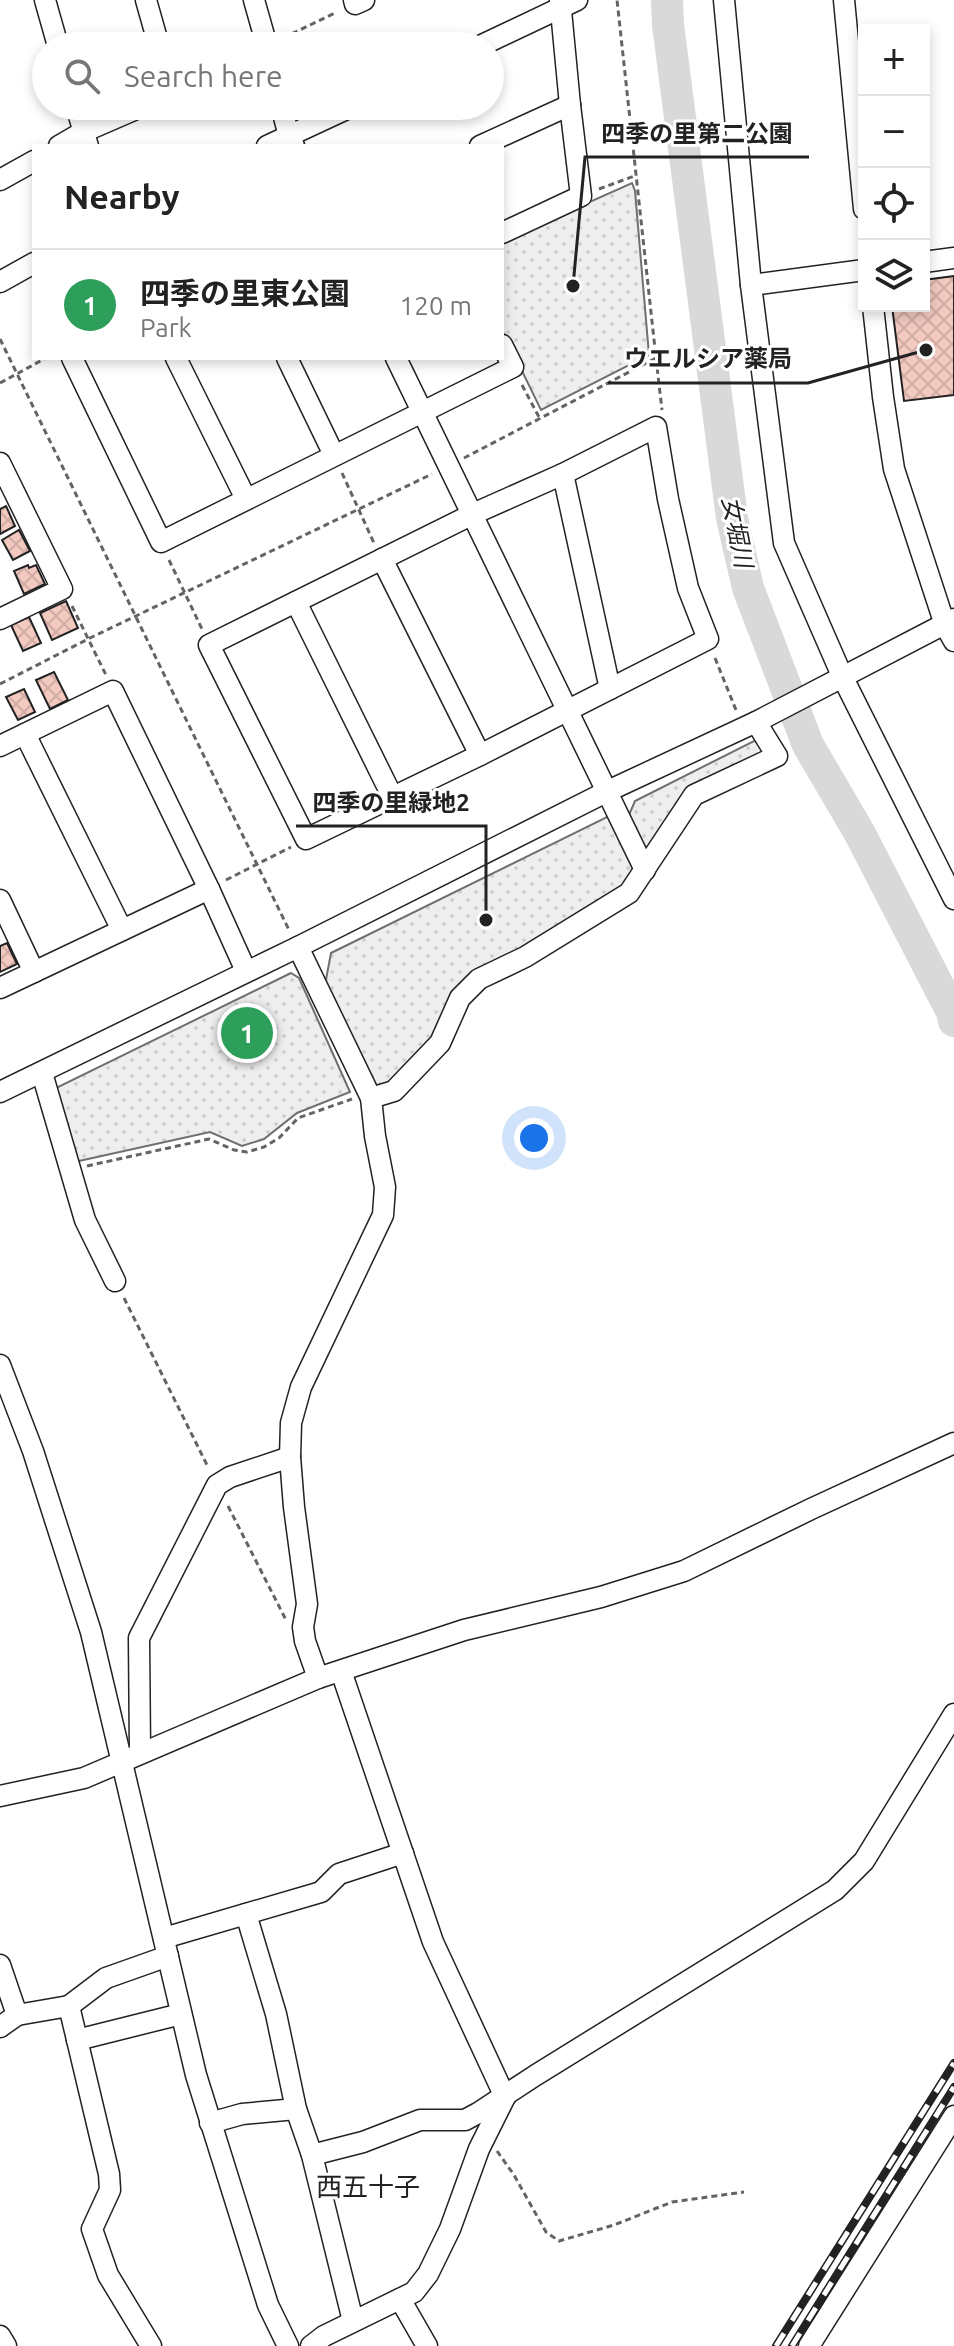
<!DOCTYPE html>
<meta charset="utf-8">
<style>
:root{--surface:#fff;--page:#f6f6f6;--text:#222;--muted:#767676;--line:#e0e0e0;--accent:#2563eb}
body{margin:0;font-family:Ubuntu,"Noto Sans JP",sans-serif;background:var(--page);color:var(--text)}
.controls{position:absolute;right:24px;top:24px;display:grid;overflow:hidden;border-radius:0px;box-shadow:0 4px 12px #0003}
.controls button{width:72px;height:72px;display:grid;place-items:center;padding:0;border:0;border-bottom:2px solid var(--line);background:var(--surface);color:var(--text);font:40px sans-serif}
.you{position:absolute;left:534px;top:1138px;width:28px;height:28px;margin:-20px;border:6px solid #fff;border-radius:50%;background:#1a73e8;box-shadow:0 0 0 12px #1a73e833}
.badge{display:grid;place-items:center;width:52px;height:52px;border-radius:50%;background:var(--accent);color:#fff;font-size:26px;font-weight:700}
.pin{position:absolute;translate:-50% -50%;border:4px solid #fff;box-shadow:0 2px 8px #0006}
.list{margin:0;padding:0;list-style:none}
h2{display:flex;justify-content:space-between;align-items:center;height:104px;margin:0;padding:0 32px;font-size:34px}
h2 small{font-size:26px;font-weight:400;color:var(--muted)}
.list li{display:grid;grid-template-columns:52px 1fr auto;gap:24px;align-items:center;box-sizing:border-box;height:112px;padding:0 32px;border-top:2px solid var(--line)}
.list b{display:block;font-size:30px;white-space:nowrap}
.list p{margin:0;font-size:26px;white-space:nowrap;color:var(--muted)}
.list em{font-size:26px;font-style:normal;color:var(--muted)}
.icon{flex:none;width:44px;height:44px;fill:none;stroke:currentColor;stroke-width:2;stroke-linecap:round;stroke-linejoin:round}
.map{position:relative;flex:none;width:954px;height:2346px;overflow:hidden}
.search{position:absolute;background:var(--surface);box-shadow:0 4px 12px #0003;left:32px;top:32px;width:472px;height:88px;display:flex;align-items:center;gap:20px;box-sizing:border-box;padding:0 28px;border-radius:44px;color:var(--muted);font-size:30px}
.panel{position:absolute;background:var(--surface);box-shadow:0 4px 12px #0003;left:32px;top:144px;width:472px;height:216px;border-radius:0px}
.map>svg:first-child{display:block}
.park{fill:url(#park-dots);stroke:#6f6f6f;stroke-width:2}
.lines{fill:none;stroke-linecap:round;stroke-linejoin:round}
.river{stroke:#d9d9d9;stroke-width:32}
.building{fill:url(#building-cross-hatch);stroke:#222;stroke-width:2}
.minor-casing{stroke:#222;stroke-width:23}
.path{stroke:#646464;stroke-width:3;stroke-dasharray:6 4;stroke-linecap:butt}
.minor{stroke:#fff;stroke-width:20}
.rail-casing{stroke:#222;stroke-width:8}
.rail{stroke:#fff;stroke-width:5;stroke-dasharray:15;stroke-linecap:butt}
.labels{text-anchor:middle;stroke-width:6;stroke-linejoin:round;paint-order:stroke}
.water-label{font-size:24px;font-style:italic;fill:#222;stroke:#fff}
.quarter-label{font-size:26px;fill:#222;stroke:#fff}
.leader{fill:none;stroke:#222;stroke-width:3}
.callout-dot{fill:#222;stroke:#fff;stroke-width:3}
.callout-label{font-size:24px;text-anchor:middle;font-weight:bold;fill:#222;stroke:#fff;stroke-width:6;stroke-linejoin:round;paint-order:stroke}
</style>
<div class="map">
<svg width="954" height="2346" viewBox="0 0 954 2346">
<defs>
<pattern id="park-dots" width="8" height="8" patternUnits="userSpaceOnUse" patternTransform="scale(2)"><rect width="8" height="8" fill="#eee"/><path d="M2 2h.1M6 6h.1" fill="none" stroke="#ccc" stroke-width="1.8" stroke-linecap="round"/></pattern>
<pattern id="building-cross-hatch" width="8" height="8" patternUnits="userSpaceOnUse" patternTransform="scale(2)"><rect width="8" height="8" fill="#f3c9c0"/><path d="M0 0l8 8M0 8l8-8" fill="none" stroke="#d0aca5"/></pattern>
</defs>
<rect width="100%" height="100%" fill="#fff"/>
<g class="park">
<polygon points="632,183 635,191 649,355 541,410 502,330 502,241"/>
<polygon points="760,738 769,753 687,794 657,846 645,849 629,815 635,801"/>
<polygon points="611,815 637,869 627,887 515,956 478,970 435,1039 391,1084 375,1087 325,985 331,953"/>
<polygon points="291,973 299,978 350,1092 297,1113 264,1139 242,1146 210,1132 79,1161 71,1160 53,1092 58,1087"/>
</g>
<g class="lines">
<polyline class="river" points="667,0 668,25 732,518 748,588 808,745 859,832 952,1012 954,1021"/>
</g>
<g class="building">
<polygon points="954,276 954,395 904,401 892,306 924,306 924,280"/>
<polygon points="6,506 15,526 0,534 0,509"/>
<polygon points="19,530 30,551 13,560 2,540"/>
<polygon points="28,565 29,568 36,565 45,584 24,594 14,571"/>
<polygon points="66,601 78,628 52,640 40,613"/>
<polygon points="29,617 41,643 23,651 11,625"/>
<polygon points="54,672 68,700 50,709 36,680"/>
<polygon points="24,689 35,712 18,720 6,697"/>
<polygon points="7,943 17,964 0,972 0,946"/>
</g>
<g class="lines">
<g class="minor-casing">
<g id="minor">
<polyline points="45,0 58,46"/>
<polyline points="146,0 159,46"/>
<polyline points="254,0 267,46"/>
<polyline points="354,0 355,4 364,0"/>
<polyline points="724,0 751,285 784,543 843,678 954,899"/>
<polyline points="844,0 864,209"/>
<polyline points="480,46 577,0"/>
<polyline points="76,106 88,146"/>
<polyline points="281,106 289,136 294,146"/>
<polyline points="59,146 83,132 143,106"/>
<polyline points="267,146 353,106"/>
<polyline points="480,146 570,105"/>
<polyline points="0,180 34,161"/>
<polyline points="502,233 581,196 570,105 560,0"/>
<polyline points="924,262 954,258"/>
<polyline points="0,282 34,263"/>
<polyline points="751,285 864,270"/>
<polyline points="873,306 883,397 894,469 945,625 954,641"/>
<polyline points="72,358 161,542 513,367 502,345"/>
<polyline points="176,358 246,499"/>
<polyline points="287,358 334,455"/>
<polyline points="396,358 645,870"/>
<polygon points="656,427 668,499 688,588 708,639 480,755 306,839 209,645 473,514 563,474"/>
<polyline points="0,463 62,589 0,619"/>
<polyline points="563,474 610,689"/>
<polyline points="382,559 480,755"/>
<polyline points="296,602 392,796"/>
<polyline points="25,734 122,930"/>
<polyline points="0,746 113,691 209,889 246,971"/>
<polyline points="0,900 34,972"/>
<polyline points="298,947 371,1098 375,1136 385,1187 383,1215 301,1387 291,1423 290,1457 294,1507 307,1604 303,1627 305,1641 318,1678"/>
<polyline points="0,988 209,889"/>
<polyline points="42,1073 85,1220 115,1281"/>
<polyline points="0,1092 298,947 608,791 756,722 954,619"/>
<polyline points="371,1098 394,1091 440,1043 460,998 479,979 525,957 629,893 694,795 777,756 756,722"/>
<polyline points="0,1365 33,1451 91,1632 196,2075 268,2305 288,2346"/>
<polyline points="341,1671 433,1942 505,2097"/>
<polyline points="140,1753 139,1638 217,1485 230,1477 290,1457"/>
<polyline points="0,1796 84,1778 318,1678 464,1630 601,1597 684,1571 811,1509 954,1443"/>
<polyline points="246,1914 276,2014 296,2109 312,2155 353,2321"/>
<polyline points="164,1938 321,1892 339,1874 403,1853"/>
<polyline points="0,1965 17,2015 69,2006 109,2174 110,2190 92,2229 108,2275 151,2346"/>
<polyline points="69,2006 106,1978 168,1956"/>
<polyline points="0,2027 17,2015"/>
<polyline points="77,2040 181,2014"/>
<polyline points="210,2123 242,2114 296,2109"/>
<polyline points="312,2155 363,2142 420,2120 465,2120 478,2113 536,2075 835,1890 864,1861 954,1714"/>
<polyline points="400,2299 427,2346"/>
<polyline points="0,2336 6,2346"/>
<polyline points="311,2346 324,2336 414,2292 428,2274 450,2229 479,2149 505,2097"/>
<polyline points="809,2346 954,2116"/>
</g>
</g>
<g class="path">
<polyline points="283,38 337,12"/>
<polyline points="599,189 637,175"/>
<polyline points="0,339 290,932"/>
<polyline points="656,358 662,410"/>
<polyline points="0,383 46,358"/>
<polyline points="522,385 540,419"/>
<polyline points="464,458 656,358 617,0"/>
<polyline points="342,473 374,543"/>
<polyline points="169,560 202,629"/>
<polyline points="72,606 106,675"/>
<polyline points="715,658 736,710"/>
<polyline points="0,684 90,638 432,474"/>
<polyline points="226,880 291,847"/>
<polyline points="87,1166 209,1139 234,1150 247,1152 264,1147 279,1138 298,1118 352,1099"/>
<polyline points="124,1298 208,1467"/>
<polyline points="228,1506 286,1620"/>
<polyline points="497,2151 514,2175 546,2232 559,2241 614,2225 672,2202 744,2192"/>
</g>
<use href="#minor" class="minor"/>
<g class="rail-casing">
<g id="rail">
<polyline points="776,2346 954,2063"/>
<polyline points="792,2346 954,2087"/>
</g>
</g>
<use href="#rail" class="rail"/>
</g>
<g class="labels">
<g class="water-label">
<text transform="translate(737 532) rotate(79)" y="8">女堀川</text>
</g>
<g class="quarter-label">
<text x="368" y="2196">西五十子</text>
</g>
</g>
<path class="leader" d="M573 286L585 157H809M926 350L808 383H608M486 920L486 826H296"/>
<g class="callout-dot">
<circle cx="573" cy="286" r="8"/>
<circle cx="926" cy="350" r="8"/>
<circle cx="486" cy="920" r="8"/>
</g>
<g class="callout-label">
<text x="697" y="142">四季の里第二公園</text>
<text x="708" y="367">ウエルシア薬局</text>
<text x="391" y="811">四季の里緑地2</text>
</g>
</svg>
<div class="controls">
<button>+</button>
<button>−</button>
<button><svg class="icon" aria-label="locate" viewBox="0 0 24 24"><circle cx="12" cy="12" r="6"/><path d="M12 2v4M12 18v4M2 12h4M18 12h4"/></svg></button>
<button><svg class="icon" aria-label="layers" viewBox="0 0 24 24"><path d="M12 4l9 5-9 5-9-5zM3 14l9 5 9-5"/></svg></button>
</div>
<div class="you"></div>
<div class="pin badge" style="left:247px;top:1033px;background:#2e9e5b">1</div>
<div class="search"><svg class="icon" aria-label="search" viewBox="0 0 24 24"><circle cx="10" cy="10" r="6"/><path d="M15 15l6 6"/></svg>Search here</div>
<section class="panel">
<h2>Nearby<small></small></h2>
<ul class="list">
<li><span class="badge" style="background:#2e9e5b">1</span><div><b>四季の里東公園</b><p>Park</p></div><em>120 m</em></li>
</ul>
</section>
</div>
